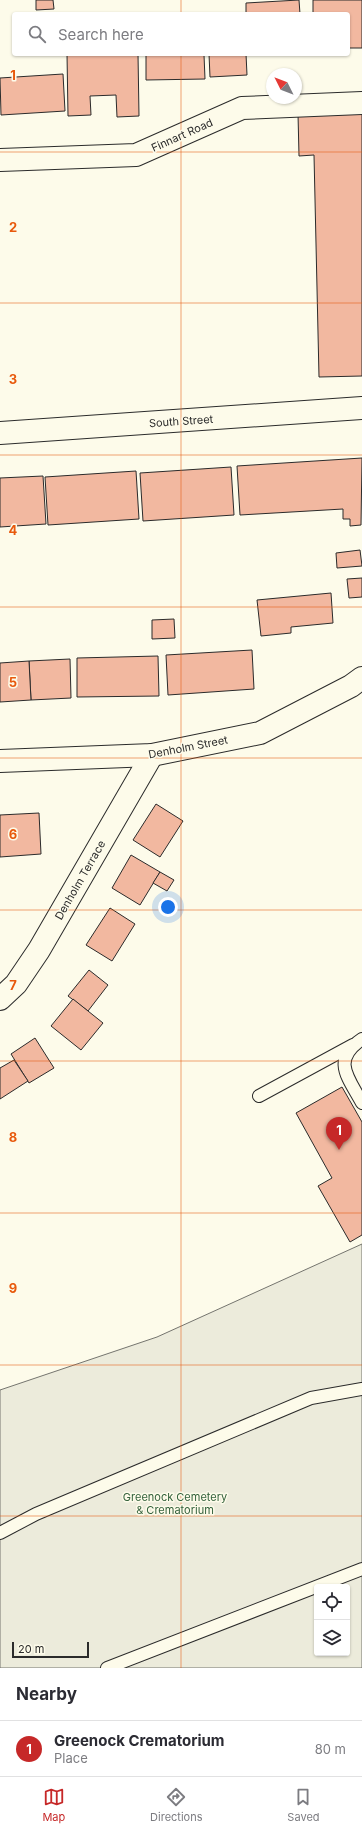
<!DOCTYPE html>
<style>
:root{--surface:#fff;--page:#f2f2f3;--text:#2b2b33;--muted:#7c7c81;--line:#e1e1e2;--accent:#c62828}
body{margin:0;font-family:Inter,sans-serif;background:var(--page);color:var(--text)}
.controls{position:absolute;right:12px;bottom:12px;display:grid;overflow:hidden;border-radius:4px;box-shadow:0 1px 3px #0004}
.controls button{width:36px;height:36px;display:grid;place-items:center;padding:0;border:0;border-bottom:1px solid var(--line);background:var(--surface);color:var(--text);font:20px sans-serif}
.compass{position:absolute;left:266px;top:68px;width:36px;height:36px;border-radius:50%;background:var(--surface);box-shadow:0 1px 3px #0004;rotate:312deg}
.scale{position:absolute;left:12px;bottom:10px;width:77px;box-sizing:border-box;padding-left:4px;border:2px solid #2b2b2b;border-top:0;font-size:11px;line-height:14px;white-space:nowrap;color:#2b2b2b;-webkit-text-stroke:3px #fdfbea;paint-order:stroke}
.you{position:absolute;left:168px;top:907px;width:14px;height:14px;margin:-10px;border:3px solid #fff;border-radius:50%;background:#1a73e8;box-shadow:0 0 0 6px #1a73e833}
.badge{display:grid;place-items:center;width:26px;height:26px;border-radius:50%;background:var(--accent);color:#fff;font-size:13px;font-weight:700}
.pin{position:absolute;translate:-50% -33px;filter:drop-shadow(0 1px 2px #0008)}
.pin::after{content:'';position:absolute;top:21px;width:14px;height:12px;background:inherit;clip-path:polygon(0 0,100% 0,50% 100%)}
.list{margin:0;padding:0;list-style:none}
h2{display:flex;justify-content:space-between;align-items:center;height:52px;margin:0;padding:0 16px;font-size:17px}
h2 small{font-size:13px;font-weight:400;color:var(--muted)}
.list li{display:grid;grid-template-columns:26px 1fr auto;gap:12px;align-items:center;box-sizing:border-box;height:56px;padding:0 16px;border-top:1px solid var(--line)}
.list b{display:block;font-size:15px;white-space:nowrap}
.list p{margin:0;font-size:13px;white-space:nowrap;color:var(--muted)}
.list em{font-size:13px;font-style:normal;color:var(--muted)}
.icon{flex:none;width:22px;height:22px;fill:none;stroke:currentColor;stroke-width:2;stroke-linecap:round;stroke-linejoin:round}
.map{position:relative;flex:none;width:362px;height:1668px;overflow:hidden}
.search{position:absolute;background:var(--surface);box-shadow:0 1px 3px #0004;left:12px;right:12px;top:12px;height:44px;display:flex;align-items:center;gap:10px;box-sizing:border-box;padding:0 14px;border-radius:4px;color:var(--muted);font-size:15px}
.sheet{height:108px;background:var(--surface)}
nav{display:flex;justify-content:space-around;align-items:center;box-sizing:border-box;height:56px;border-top:1px solid var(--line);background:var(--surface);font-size:11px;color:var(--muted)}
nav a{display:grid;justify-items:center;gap:2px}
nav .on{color:var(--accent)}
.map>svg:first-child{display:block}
.green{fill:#ecebdb;stroke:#74746e;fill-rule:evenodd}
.building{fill:#f2b8a0;stroke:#2b2b2b}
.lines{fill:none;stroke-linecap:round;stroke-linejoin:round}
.lane-casing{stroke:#2b2b2b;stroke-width:14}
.street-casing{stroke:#2b2b2b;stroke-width:24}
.lane{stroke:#fdfbea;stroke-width:12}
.street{stroke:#fdfbea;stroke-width:22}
.grid{fill:none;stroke:#e8590c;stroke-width:1;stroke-opacity:0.55}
.labels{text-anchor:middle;stroke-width:3;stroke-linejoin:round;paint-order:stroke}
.street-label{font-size:11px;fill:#2b2b2b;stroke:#fdfbea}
.park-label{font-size:11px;fill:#34623c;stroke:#fdfbea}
.grid-label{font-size:13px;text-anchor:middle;font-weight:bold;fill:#e8590c;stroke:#fdfbea;stroke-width:3;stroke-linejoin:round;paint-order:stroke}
</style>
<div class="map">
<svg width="362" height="1668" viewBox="0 0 362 1668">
<rect width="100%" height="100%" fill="#fdfbea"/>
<path class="green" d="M362,1244v424h-362v-278l157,-53zM317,1587h30v66h-30z"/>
<g class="building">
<polygon points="36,0 53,0 54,9 36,10"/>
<polygon points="299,0 300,14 246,14 246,3"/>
<polygon points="313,0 362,0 362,48 348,48 348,14 313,14"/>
<polygon points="67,54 138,54 139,116 117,117 116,95 90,96 91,115 68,116"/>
<polygon points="146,54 204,55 205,79 146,80"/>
<polygon points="209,54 246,54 247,75 210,77"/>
<polygon points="63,74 65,111 1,115 0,78"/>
<polygon points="362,113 362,376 319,377 314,155 299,156 298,114"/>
<polygon points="362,458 361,525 350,526 350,519 343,519 343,509 240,515 237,466"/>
<polygon points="231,467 234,515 143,521 140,473"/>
<polygon points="136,471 139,519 48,525 45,477"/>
<polygon points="43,476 46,524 0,527 0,478"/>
<polygon points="360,550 362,566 337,568 336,553"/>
<polygon points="362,578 362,597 349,598 347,579"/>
<polygon points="331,593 333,623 291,627 291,633 261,636 257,600"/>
<polygon points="174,619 175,638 152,639 152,620"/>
<polygon points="252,650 254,689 168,695 166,655"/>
<polygon points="158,656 159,696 77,697 77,658"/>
<polygon points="70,659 71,698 31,700 29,661"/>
<polygon points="29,661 31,700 0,702 0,663"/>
<polygon points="156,804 183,821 160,857 133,840"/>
<polygon points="39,813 41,854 0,857 0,815"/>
<polygon points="131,855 160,872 140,905 112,888"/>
<polygon points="160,872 174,880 167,891 153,883"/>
<polygon points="110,908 135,924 112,961 86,945"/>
<polygon points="89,970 108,985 88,1011 68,996"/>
<polygon points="73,999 103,1023 81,1050 51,1026"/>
<polygon points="35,1038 54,1068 29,1083 11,1054"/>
<polygon points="14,1060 28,1081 0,1099 0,1068"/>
<polygon points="342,1087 362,1122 362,1235 350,1242 318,1186 332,1178 296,1113"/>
</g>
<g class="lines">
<g class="lane-casing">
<g id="lane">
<path d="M362,1039c-31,21 -14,38 0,64"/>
<polyline points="259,1096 353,1045"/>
<polyline points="0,1533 36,1514 311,1398 362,1389"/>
<polyline points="107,1668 362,1569"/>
</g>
</g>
<g class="street-casing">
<g id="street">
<polyline points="0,160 136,155 242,108 362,103"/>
<polyline points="0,433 362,408"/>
<polyline points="0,761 152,755 260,733 351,686 362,678"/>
<polyline points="0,999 16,984 39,950 152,755"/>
</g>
</g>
<use href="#lane" class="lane"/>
<use href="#street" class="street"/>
</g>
<path class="grid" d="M181,0v14M181,54v1614M0,152h362M0,303h362M0,455h362M0,607h362M0,758h362M0,910h362M0,1061h362M0,1213h362M0,1365h362M0,1516h362"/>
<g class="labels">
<g class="street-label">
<text transform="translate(182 135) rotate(-24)" y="4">Finnart Road</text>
<text transform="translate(181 421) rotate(-4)" y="4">South Street</text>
<text transform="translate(188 747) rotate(-11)" y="4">Denholm Street</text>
<text transform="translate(80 880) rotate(-60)" y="4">Denholm Terrace</text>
</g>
<g class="park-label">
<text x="175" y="1501">Greenock Cemetery<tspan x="175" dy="13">&amp; Crematorium</tspan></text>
</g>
</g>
<g class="grid-label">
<text x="13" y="80">1</text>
<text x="13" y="232">2</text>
<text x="13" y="384">3</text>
<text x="13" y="535">4</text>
<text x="13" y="687">5</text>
<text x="13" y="839">6</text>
<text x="13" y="990">7</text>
<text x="13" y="1142">8</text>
<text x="13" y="1293">9</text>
</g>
</svg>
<div class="controls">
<button><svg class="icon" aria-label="locate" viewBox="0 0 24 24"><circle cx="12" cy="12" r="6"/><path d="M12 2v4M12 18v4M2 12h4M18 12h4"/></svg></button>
<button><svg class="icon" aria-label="layers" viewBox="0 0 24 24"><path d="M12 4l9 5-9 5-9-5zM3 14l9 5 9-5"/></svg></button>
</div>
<svg class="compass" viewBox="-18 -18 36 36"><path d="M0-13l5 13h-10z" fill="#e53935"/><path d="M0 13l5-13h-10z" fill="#7c7c81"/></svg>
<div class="scale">20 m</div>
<div class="you"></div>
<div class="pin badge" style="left:339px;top:1150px">1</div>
<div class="search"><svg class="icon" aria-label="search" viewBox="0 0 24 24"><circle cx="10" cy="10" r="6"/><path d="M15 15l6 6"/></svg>Search here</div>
</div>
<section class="sheet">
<h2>Nearby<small></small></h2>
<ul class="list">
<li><span class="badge">1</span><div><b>Greenock Crematorium</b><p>Place</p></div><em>80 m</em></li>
</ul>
</section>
<nav>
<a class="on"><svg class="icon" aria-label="map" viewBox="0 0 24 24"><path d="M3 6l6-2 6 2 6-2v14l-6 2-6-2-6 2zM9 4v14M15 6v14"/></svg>Map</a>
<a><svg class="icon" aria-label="directions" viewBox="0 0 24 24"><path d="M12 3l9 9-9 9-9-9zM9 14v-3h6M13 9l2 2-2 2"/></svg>Directions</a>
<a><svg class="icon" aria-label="saved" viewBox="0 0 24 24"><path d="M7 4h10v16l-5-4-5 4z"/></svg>Saved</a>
</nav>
